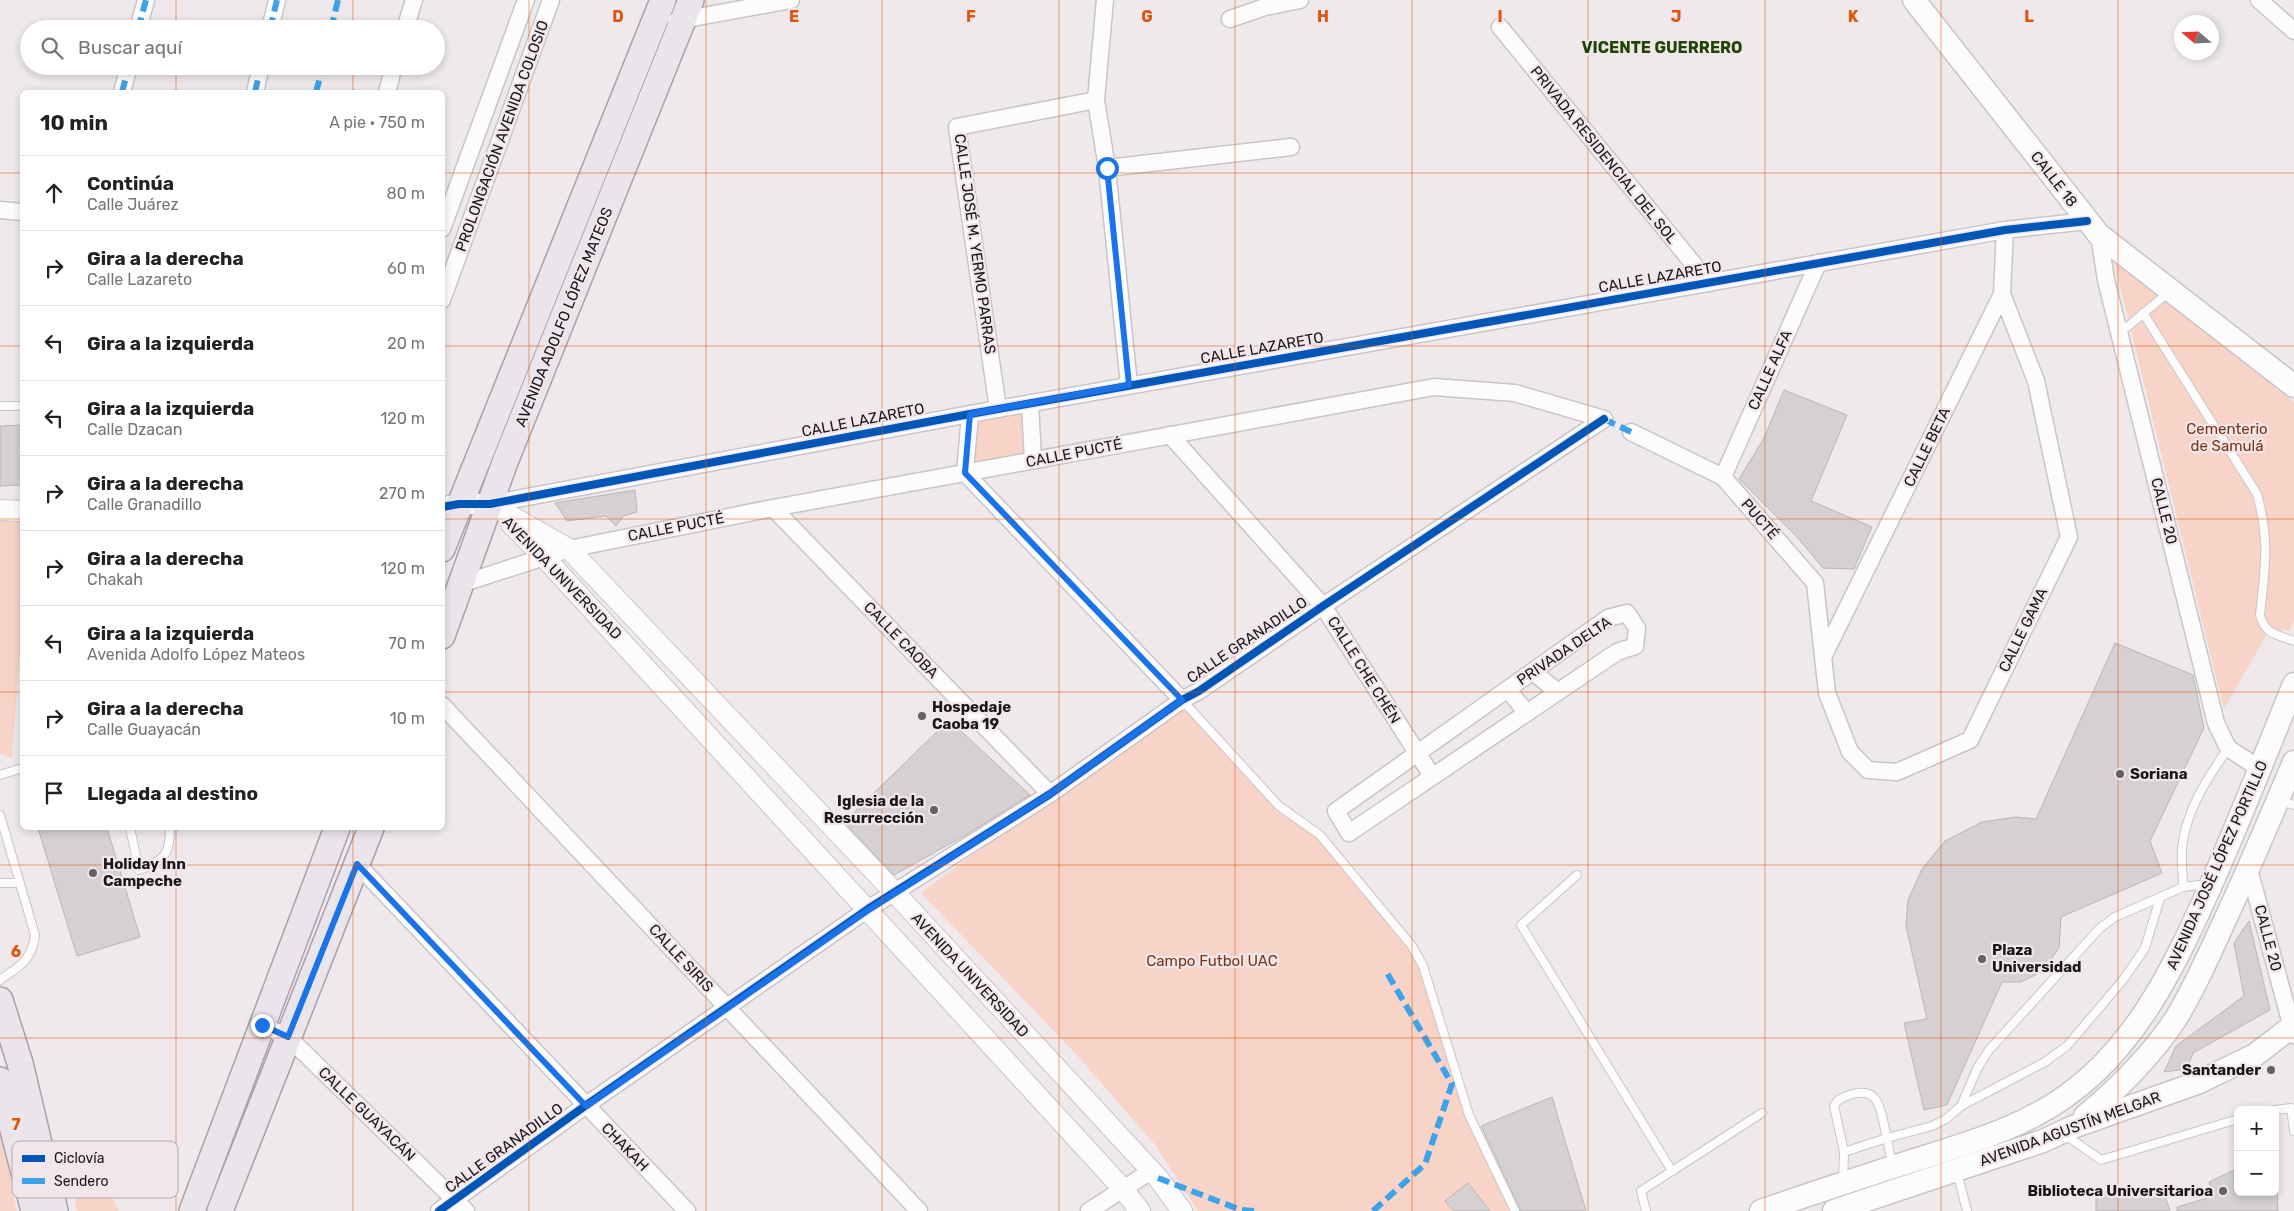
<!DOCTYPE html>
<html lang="es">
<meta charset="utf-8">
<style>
:root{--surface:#fff;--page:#f6f6f6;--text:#222;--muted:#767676;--line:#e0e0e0}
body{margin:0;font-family:Rubik,sans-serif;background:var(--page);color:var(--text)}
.controls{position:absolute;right:15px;bottom:15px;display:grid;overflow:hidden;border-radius:8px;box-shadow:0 2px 8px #0003}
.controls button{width:45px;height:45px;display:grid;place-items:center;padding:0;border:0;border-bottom:1px solid var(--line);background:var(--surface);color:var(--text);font:25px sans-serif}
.compass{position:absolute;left:2174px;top:15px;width:45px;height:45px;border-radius:50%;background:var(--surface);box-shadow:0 2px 8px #0003;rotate:289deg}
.stop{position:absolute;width:15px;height:15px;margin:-11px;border:4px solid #1a73e8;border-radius:50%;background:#fff}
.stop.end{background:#1a73e8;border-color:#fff;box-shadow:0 1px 5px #0008}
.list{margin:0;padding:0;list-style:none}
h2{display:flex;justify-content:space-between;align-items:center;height:65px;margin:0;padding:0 20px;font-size:21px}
h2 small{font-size:16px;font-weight:400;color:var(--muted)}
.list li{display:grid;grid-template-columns:32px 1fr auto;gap:15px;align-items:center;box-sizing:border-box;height:75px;padding:0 20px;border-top:1px solid var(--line)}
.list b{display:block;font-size:19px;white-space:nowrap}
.list p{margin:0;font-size:16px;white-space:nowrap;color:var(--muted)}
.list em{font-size:16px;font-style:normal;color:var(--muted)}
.icon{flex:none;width:28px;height:28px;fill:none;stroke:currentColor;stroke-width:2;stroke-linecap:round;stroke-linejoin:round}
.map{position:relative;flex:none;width:2294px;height:1211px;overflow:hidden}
.search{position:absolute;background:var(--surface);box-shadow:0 2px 8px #0003;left:20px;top:20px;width:425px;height:55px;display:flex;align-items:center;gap:12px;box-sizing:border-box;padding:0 18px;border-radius:28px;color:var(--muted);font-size:19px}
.panel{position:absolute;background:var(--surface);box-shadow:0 2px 8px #0003;left:20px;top:90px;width:425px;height:740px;border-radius:8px}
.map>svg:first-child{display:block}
.green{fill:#f7d4c7}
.building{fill:#d5d0d1;stroke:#bab5b7}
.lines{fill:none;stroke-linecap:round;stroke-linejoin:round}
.service-casing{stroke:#c9c5c7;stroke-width:10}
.minor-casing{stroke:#c9c5c7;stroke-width:19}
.tertiary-casing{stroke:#c9c5c7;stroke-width:22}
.secondary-casing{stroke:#c9c5c7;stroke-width:25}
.primary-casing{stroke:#a9a0ab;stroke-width:28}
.service{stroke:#fdfcfc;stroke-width:8}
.minor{stroke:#fdfcfc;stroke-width:16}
.tertiary{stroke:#fdfcfc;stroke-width:20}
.secondary{stroke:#fdfcfc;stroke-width:22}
.primary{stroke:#e9e5ea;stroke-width:25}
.quiet{stroke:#3da2ea;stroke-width:6;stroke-dasharray:12 6;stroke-linecap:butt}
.cycleway-casing{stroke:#f2e6ed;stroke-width:11}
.cycleway{stroke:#0057b8;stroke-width:8}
.route{stroke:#1a73e8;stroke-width:6}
.grid{fill:none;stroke:#de560d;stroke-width:1;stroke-opacity:0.55}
.poi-dot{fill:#656063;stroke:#f2e6ed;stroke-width:2}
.labels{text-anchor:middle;stroke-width:4.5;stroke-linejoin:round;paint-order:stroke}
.street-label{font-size:15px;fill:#1b1719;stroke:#f2e6ed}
.park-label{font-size:15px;fill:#7b3512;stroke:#f2e6ed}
.poi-label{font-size:15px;font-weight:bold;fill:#1b1719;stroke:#f2e6ed;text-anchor:start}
.neighbourhood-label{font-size:16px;font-weight:bold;fill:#204605;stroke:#f2e6ed}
.key{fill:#f2e6ed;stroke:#b2a8ad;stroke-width:1}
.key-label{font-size:14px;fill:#1b1719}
.grid-label{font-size:16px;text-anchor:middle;font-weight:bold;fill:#de560d;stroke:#f2e6ed;stroke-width:4.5;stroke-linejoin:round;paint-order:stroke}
</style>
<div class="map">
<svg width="2294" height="1211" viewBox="0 0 2294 1211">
<rect width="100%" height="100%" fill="#efe9ec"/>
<g class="green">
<polygon points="2114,261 2294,402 2294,621 2290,631 2270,629 2224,709"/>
<polygon points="1027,406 1030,458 968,469 974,417"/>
<polygon points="0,520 22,521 22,624 12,758 0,754"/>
<polygon points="1182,700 1279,806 1320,835 1412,946 1423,966 1469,1115 1515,1211 1198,1211 1156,1146 1075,1053 921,893"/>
<polygon points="0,1109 9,1139 5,1152 17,1211 0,1211"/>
<polygon points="98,1157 119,1162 111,1196 119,1211 77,1211 68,1166"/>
</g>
<g class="building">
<polygon points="1784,390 1847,415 1811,501 1872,527 1854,569 1823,568 1796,536 1739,479 1764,438"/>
<polygon points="22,425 22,485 0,486 0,426"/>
<polygon points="635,490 637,512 623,516 616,526 606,516 567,521 555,503"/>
<polygon points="2115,643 2193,675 2204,728 2150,841 2162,873 2061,917 2059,948 2043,971 2021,982 2002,982 1947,1105 1924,1110 1904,1023 1927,1019 1906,926 1908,900 1922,869 1945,841 1982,822 2016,817 2036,819"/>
<polygon points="949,720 1030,795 964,836 894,875 844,822"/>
<polygon points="38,828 107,828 140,937 77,956"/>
<polygon points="2249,921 2270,1010 2193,1053 2187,1069 2164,1072 2176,1046 2244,996 2234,943"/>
<polygon points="1552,1097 1586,1211 1521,1211 1481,1126"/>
<polygon points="2234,1170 2234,1192 2277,1192 2278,1211 2177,1211 2177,1207 2214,1196 2209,1182"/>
<polygon points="1468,1183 1490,1211 1454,1211 1445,1201"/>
<polygon points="2112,1190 2164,1192 2170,1211 2096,1211 2096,1197"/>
</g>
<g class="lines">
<g class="service-casing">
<g id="service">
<path d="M2143,313l114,181c13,46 8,75 3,121 4,19 18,20 34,26"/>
<polyline points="2120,333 2170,291"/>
<polyline points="0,406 22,406"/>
<polyline points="1182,700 1279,806 1320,835 1412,946 1423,966 1469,1115 1515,1211"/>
<polyline points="0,775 22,768"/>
<polyline points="2279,801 2294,805"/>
<path d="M0,815l35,120c-3,26 -16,31 -35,45"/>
<path d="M130,828l9,42c25,-10 31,-14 31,-42"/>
<polyline points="1577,875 1521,925 1672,1171"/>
<polyline points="0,883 19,883"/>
<path d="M2183,887c0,-13 -2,-26 -1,-39 4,-38 25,-69 46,-100"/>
<polyline points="1961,1106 2045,1062 2067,1046 2123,980 2145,948 2160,898"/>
<polyline points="2275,1110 2291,1108 2294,1131"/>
<polyline points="2064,1134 2101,1160 2238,1119"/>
<polyline points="1892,1165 1887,1138 1932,1126 1946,1119 1961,1106 1977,1069 1989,1050 2100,928 2115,917 2183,887 2207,884"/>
<polyline points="1957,1172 1967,1211"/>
<path d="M1843,1182l1,-30 -10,-46c4,-8 10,-9 19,-12 29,-8 28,22 34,44l-43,14"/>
<polyline points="1646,1211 1641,1191 1762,1113"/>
</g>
</g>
<g class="minor-casing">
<g id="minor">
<polyline points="1105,0 1096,100 1107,168 1129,385"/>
<polyline points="2259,0 2294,31"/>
<polyline points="1230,19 1265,7 1300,0"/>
<polyline points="676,21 791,0"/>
<polyline points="1500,27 1709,283"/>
<polyline points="138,29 146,0"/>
<polyline points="270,29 277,0"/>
<polyline points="405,29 414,0"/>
<polyline points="122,92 129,66"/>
<polyline points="255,92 261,66"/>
<polyline points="387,92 394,66"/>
<polyline points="1107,168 1291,147"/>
<polyline points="0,210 22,212"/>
<polyline points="442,229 526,0"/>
<polyline points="2099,235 2106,280 2216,723 2228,748 2260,769"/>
<polyline points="442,300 551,0"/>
<polyline points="1030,403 1033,460"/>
<polyline points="998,409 957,127 1096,100"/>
<polyline points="970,414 965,473 1182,700"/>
<polyline points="1631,432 1723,477 1815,583 1827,693 1850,752 1868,770 1897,772 1970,740 2069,537 2036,381 2002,294"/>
<polyline points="1170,435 1323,606 1432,776"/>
<polyline points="1723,477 1818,263"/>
<polyline points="490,504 970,414 2005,230 2087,221"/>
<polyline points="773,508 1050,794"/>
<polyline points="461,584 569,549 773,508 1434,387 1515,393 1604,419"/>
<polygon points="1627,613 1637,628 1635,646 1617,652 1349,833 1336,811 1608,618"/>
<polyline points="1823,657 2002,294 2005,230"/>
<polyline points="1533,672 1558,692"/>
<polyline points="1508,690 1527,713"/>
<polyline points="442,705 919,1211"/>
<polyline points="357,864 687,1211"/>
<polyline points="2249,869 2294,1035"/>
<polyline points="262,1025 288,1037 466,1211"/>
<polyline points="439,1211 585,1106 868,909 1050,794 1182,700 1199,691 1323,606 1604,419"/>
<polyline points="1089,1211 1151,1171"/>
</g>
</g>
<g class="tertiary-casing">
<g id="tertiary">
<polyline points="490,504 569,549 896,894 1158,1178 1182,1211"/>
<polyline points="442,507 459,504 490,504"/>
<polyline points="0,510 22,511"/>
<polyline points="511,524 544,557 1123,1189 1140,1211"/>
</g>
</g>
<g class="secondary-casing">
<g id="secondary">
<polyline points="1914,0 2099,235 2294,386"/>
<path d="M2085,1116c34,-28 65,-59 90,-96 19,-31 34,-65 49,-98 25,-53 47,-106 70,-160"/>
<path d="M1761,1211c52,-18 104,-35 157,-52 38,-12 82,-25 117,-44 94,-48 138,-145 179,-237 28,-64 54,-129 80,-194"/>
<polyline points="1834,1211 2043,1141 2073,1127 2197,1083 2255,1055 2294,1025"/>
</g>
</g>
<g class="primary-casing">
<g id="primary">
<polyline points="442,549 663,0"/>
<polyline points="442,636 505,462 691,0"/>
<polyline points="0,1000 20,1063 55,1211"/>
<polyline points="0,1080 34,1211"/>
<polyline points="192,1211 337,828"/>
<polyline points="220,1211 371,828"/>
</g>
</g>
<use href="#service" class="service"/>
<use href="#minor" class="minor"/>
<use href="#tertiary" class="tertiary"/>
<use href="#secondary" class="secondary"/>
<use href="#primary" class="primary"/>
<g class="quiet">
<polyline points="138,29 146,0"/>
<polyline points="270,29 277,0"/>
<polyline points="331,29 338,0"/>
<polyline points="122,92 129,66"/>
<polyline points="255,92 261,66"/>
<polyline points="316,92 323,66"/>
<polyline points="1604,419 1631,432"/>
<polyline points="1158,1178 1241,1210 1254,1211"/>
<polyline points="1373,1211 1425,1164 1452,1084 1387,973"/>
</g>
<g class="cycleway-casing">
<g id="cycleway">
<polyline points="442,507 459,504 490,504 970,414 2005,230 2087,221"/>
<polyline points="439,1211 585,1106 868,909 1050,794 1182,700 1199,691 1323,606 1604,419"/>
</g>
</g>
<use href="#cycleway" class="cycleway"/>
</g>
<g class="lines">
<polyline class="route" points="262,1025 288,1037 357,864 586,1106 868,910 1050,794 1182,700 965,473 970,414 1129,385 1107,168"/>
</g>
<path class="grid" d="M176,0v29M353,0v29M529,0v1211M706,0v1211M882,0v1211M1059,0v1211M1235,0v1211M1412,0v1211M1588,0v1211M1765,0v1211M1941,0v1211M2118,0v1211M176,66v26M353,66v26M0,173h22M442,173h1852M0,346h22M442,346h1852M0,519h22M442,519h1852M0,692h22M442,692h1852M176,828v383M353,828v383M0,865h2294M0,1038h2294"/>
<g class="poi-dot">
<circle cx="922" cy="716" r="5"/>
<circle cx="2120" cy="774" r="5"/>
<circle cx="934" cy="810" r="5"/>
<circle cx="93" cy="873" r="5"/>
<circle cx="1982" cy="959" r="5"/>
<circle cx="2271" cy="1070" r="5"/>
<circle cx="2223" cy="1191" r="5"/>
</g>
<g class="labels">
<g class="street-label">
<text transform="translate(502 136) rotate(-70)" y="5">PROLONGACIÓN AVENIDA COLOSIO</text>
<text transform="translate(1604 155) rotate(51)" y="5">PRIVADA RESIDENCIAL DEL SOL</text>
<text transform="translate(2054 179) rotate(52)" y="5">CALLE 18</text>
<text transform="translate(975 244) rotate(82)" y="5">CALLE JOSÉ M. YERMO PARRAS</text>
<text transform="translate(1660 277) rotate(-10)" y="5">CALLE LAZARETO</text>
<text transform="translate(564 317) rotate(-68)" y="5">AVENIDA ADOLFO LÓPEZ MATEOS</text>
<text transform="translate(1262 348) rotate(-10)" y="5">CALLE LAZARETO</text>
<text transform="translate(1770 370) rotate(-66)" y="5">CALLE ALFA</text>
<text transform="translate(863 420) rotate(-11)" y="5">CALLE LAZARETO</text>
<text transform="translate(1927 447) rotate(-64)" y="5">CALLE BETA</text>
<text transform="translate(1074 453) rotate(-11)" y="5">CALLE PUCTÉ</text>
<text transform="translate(2164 511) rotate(76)" y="5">CALLE 20</text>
<text transform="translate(1760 519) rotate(49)" y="5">PUCTÉ</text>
<text transform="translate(676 527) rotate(-11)" y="5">CALLE PUCTÉ</text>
<text transform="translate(562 578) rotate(46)" y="5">AVENIDA UNIVERSIDAD</text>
<text transform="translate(2023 630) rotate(-64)" y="5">CALLE GAMA</text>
<text transform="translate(901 640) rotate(46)" y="5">CALLE CAOBA</text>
<text transform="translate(1247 640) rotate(-34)" y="5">CALLE GRANADILLO</text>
<text transform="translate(1564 651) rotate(-34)" y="5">PRIVADA DELTA</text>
<text transform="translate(1364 670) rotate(58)" y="5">CALLE CHE CHÉN</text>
<text transform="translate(2217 865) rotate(-66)" y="5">AVENIDA JOSÉ LÓPEZ PORTILLO</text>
<text transform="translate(2268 938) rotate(75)" y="5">CALLE 20</text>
<text transform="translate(681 958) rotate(47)" y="5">CALLE SIRIS</text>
<text transform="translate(970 975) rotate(47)" y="5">AVENIDA UNIVERSIDAD</text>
<text transform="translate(367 1114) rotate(44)" y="5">CALLE GUAYACÁN</text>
<text transform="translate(2070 1129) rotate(-20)" y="5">AVENIDA AGUSTÍN MELGAR</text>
<text transform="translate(625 1147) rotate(46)" y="5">CHAKAH</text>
<text transform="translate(504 1148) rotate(-36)" y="5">CALLE GRANADILLO</text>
</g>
<g class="park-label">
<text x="2227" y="434">Cementerio<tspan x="2227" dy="17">de Samulá</tspan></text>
<text x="1212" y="966">Campo Futbol UAC</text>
</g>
<g class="poi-label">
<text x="932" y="712">Hospedaje<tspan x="932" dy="17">Caoba 19</tspan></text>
<text x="2130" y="779">Soriana</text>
<text x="924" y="806" text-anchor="end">Iglesia de la<tspan x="924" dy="17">Resurrección</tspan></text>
<text x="103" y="869">Holiday Inn<tspan x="103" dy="17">Campeche</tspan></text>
<text x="1992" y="955">Plaza<tspan x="1992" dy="17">Universidad</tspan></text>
<text x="2261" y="1075" text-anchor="end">Santander</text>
<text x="2213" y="1196" text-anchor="end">Biblioteca Universitarioa</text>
</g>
<g class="neighbourhood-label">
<text x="1662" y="53">VICENTE GUERRERO</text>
</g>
</g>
<rect x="12" y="1141" width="166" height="57" rx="8" class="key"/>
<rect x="22" y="1155" width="23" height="7" fill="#0057b8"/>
<rect x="22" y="1178" width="23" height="6" fill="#3da2ea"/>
<g class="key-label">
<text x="54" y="1163">Ciclovía</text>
<text x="54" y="1186">Sendero</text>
</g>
<g class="grid-label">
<text x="618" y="22">D</text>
<text x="794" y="22">E</text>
<text x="971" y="22">F</text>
<text x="1147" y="22">G</text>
<text x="1323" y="22">H</text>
<text x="1500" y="22">I</text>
<text x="1676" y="22">J</text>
<text x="1853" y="22">K</text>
<text x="2029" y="22">L</text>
<text x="16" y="957">6</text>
<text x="16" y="1130">7</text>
</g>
</svg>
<div class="controls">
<button>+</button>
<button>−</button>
</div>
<svg class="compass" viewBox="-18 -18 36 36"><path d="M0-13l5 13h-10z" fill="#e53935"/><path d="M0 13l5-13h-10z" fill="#767676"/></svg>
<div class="stop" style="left:1107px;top:168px"></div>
<div class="stop end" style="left:262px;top:1025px"></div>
<div class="search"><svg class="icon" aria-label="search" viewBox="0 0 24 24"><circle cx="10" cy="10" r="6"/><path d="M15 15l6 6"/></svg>Buscar aquí</div>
<section class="panel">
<h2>10 min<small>A pie · 750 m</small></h2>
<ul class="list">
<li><svg class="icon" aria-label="ahead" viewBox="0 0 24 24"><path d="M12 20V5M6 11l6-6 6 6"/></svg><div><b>Continúa</b><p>Calle Juárez</p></div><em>80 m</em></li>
<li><svg class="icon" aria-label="right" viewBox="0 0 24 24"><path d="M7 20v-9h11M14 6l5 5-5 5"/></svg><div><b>Gira a la derecha</b><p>Calle Lazareto</p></div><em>60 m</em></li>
<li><svg class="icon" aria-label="left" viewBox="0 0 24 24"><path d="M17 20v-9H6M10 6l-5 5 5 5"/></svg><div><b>Gira a la izquierda</b></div><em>20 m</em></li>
<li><svg class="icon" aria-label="left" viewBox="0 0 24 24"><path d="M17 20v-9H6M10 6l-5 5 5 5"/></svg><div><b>Gira a la izquierda</b><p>Calle Dzacan</p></div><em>120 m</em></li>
<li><svg class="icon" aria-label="right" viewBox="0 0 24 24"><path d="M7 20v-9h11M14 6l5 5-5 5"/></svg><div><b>Gira a la derecha</b><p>Calle Granadillo</p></div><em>270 m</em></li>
<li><svg class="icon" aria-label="right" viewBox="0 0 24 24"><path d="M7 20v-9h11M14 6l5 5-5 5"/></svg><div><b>Gira a la derecha</b><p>Chakah</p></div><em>120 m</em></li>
<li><svg class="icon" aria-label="left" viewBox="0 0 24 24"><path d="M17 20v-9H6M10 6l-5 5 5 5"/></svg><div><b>Gira a la izquierda</b><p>Avenida Adolfo López Mateos</p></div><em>70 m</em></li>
<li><svg class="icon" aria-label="right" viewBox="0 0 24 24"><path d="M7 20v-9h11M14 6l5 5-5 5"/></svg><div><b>Gira a la derecha</b><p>Calle Guayacán</p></div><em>10 m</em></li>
<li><svg class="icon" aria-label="arrive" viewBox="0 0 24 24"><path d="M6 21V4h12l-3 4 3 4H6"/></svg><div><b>Llegada al destino</b></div></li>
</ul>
</section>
</div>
